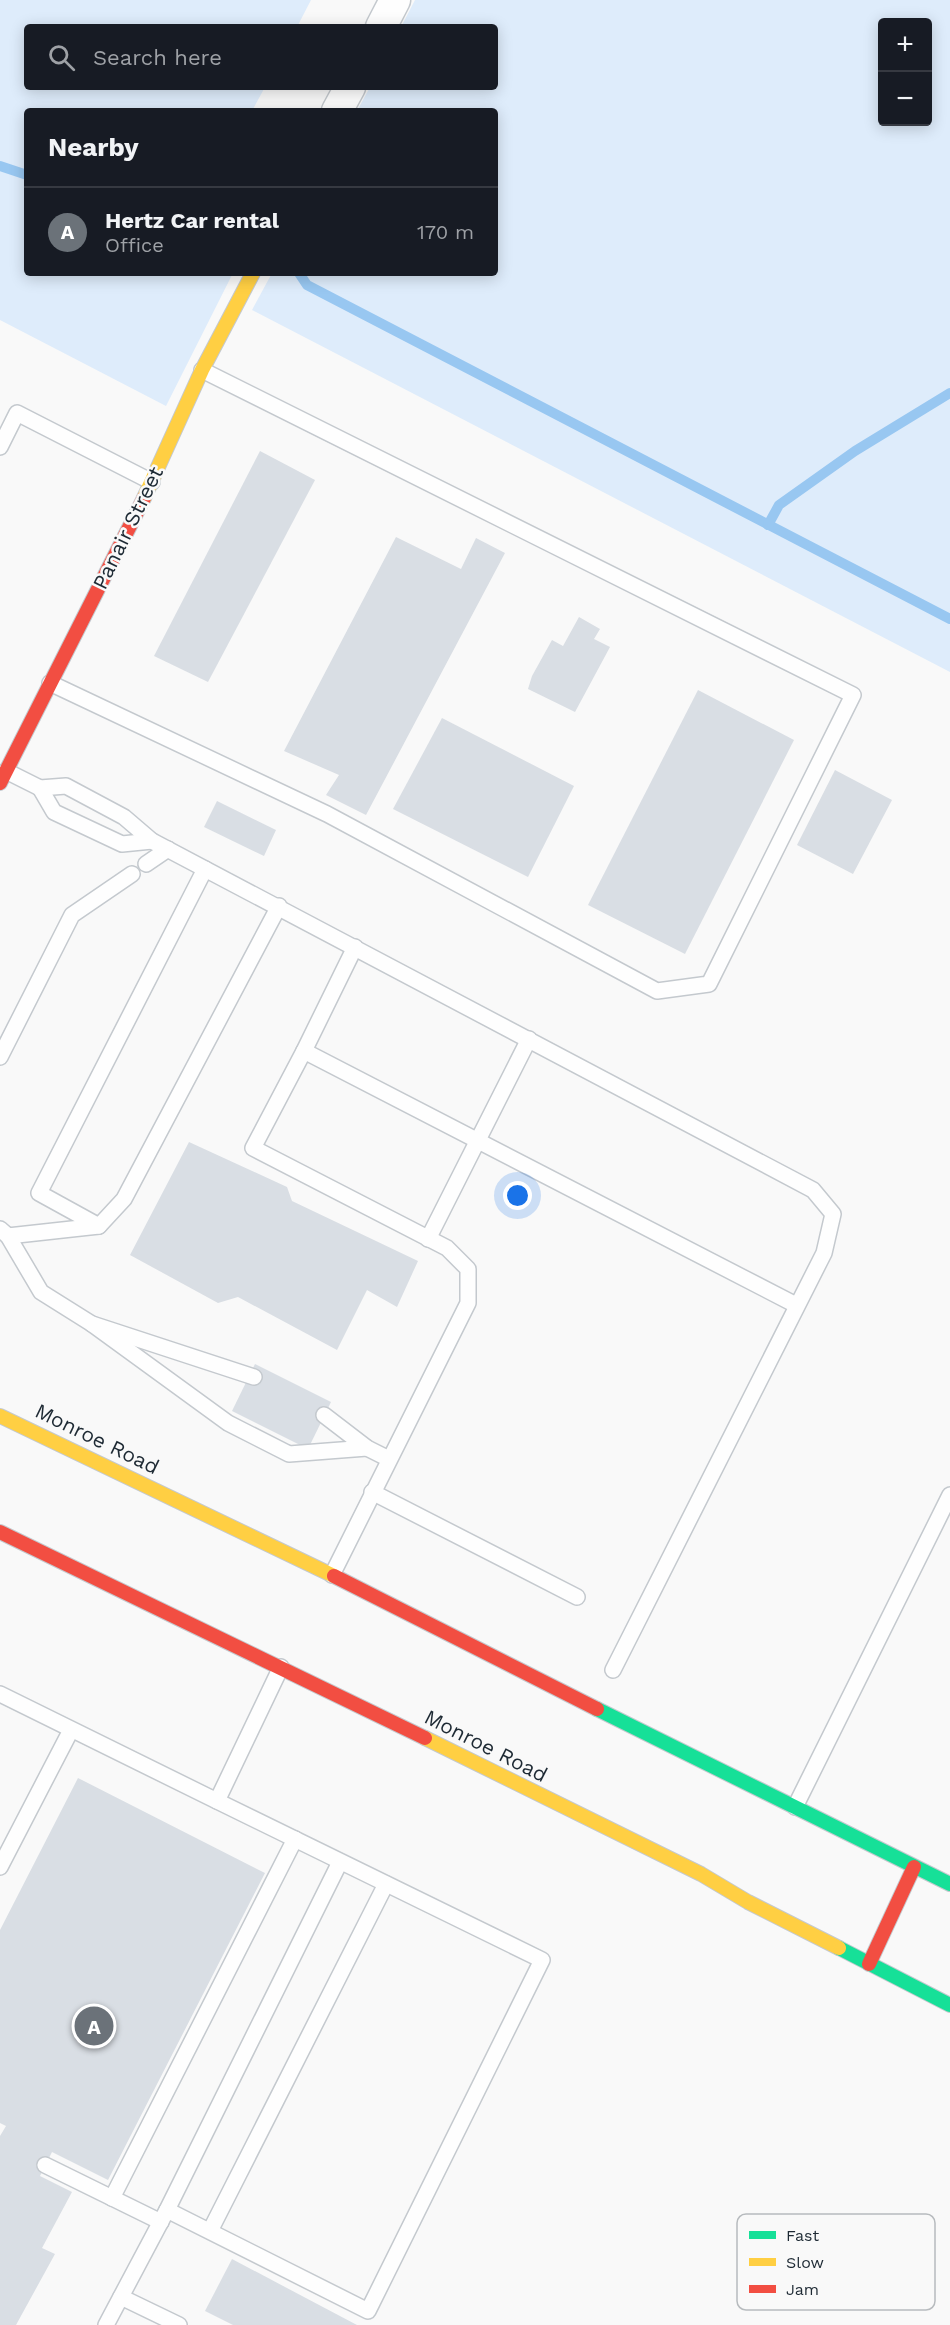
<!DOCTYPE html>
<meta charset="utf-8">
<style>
:root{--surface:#171b24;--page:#20242c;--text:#f1f3f6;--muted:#9ea1a6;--line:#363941;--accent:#6b7279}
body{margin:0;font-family:"Work Sans",sans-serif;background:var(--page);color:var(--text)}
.controls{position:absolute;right:18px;top:18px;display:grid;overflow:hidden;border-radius:6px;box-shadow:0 3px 15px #0003}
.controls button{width:54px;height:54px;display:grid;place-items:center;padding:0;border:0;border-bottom:2px solid var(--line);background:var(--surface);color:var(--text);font:30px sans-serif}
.you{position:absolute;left:518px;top:1196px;width:21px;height:21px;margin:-15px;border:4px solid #fff;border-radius:50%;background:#1a73e8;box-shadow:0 0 0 9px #1a73e833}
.badge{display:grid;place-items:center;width:39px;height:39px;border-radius:50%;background:var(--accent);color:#fff;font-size:20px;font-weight:700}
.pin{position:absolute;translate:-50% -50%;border:3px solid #fff;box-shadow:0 2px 6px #0006}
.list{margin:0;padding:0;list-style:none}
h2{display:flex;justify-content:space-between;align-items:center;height:78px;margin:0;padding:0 24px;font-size:26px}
h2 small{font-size:20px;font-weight:400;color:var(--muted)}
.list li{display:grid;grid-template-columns:39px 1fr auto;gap:18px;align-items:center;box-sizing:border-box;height:90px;padding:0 24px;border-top:2px solid var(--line)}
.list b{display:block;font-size:22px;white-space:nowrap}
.list p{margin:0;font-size:20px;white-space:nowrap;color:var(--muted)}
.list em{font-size:20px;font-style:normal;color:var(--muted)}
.icon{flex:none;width:33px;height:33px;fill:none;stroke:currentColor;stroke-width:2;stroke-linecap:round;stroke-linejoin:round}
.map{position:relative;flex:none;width:950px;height:2325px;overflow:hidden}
.search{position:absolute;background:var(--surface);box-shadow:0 3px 15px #0003;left:24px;top:24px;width:474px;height:66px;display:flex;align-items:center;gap:15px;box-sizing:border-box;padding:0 21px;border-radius:6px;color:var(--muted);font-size:22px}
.panel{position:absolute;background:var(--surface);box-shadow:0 3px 15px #0003;left:24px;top:108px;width:474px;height:168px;border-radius:6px}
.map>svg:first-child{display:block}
.green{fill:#deecfb;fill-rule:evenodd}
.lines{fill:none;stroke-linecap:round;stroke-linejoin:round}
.stream{stroke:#98c7f1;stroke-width:10}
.building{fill:#d9dee4}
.lane-casing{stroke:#c4c9ce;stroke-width:18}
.street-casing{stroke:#c4c9ce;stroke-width:33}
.fast-casing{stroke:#c4c9ce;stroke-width:16}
.slow-casing{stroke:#c4c9ce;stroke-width:16}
.jam-casing{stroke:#c4c9ce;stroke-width:16}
.lane{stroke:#fefefe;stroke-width:15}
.street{stroke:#fefefe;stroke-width:30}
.fast{stroke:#16e098;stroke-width:14}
.slow{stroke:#ffcf43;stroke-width:14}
.jam{stroke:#f24e42;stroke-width:14}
.labels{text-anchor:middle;stroke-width:5;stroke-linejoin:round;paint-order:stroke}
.street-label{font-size:21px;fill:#1e2a34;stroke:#f9f9f9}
.key{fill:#f9f9f9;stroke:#b7bbbe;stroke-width:1.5}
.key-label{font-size:16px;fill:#1e2a34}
</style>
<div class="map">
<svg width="950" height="2325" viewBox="0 0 950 2325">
<rect width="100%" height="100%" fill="#f9f9f9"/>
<g class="green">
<polygon points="0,0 311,0 297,27 27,27 27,87 265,87 252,111 27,111 27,273 233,273 166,406 0,320"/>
<path d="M415,0h535v672l-698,-362 20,-37h223v-162h-138l13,-24h125v-60h-94zM882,22h46v100h-46z"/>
</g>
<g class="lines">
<g class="stream">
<polyline points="0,166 27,175"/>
<polyline points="299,273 307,285 950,619"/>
<polyline points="768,525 779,505 855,451 950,393"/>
</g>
</g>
<g class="building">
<polygon points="260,451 315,480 208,682 154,656"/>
<polygon points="396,537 461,569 476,538 505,553 366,815 326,795 339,775 284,751"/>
<polygon points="579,617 600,629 594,639 610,647 575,712 528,689 532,676 552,640 563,646"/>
<polygon points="698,690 794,740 685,954 588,905"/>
<polygon points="442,718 574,786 528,877 393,809"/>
<polygon points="835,770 892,800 853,874 797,845"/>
<polygon points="217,801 276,830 264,856 204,827"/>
<polygon points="189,1142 287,1187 292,1201 418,1261 397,1307 367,1290 337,1350 238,1297 218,1303 130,1255"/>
<polygon points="255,1364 331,1402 308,1449 232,1411"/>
<polygon points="78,1778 265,1873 108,2180 52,2152 40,2176 72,2192 42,2248 55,2254 16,2325 0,2325 0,2136 6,2126 0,2123 0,1930"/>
<polygon points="232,2259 357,2325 233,2325 205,2311"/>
</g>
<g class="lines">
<g class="lane-casing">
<g id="lane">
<polyline points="0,447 17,413 152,482"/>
<polyline points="50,683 327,814 657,991 709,984 853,695 202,370"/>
<polyline points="6,771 40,788 66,786 124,817 152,841 813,1190 833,1214 824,1253 613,1670"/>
<polyline points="40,788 54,812 122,844 152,841"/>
<polyline points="146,864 168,849"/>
<polyline points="355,947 304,1051 796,1305"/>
<polyline points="304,1051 253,1148 447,1248 468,1269 468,1303 332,1575"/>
<polyline points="0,1057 72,915 132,874"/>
<polyline points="99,1226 39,1193 205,869"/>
<polyline points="0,1229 8,1236 41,1292 92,1324 254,1377"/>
<polyline points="8,1236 99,1226 124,1199 279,906"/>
<polyline points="428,1239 529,1039"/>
<polyline points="92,1324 228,1423 289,1454 367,1448"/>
<polyline points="324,1415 367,1448 389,1459"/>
<polyline points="372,1492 577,1597"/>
<polyline points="0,1694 217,1801 281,1667"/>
<polyline points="795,1807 950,1495"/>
<polyline points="0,1867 71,1730"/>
<polyline points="45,2165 161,2222"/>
<polyline points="112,2198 295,1839"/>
<polyline points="167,2210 368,2311 542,1960 217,1801"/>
<polyline points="210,2231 386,1884"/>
<polyline points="121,2297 179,2325"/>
<polyline points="106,2325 167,2210 340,1862"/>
</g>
</g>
<g class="street-casing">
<g id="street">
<polyline points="381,27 395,0"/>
<polyline points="337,111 350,87"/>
</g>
</g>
<g class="fast-casing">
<g id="fast">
<polyline points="597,1709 950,1884"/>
<polyline points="839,1948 950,2005"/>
</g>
</g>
<g class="slow-casing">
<g id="slow">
<polyline points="144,498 202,370 253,273"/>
<polyline points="0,1416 334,1576"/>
<polyline points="425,1738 701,1874 748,1902 839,1948"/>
</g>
</g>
<g class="jam-casing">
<g id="jam">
<polyline points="0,783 144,498"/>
<polyline points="0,1532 425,1738"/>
<polyline points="334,1576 597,1709"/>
<polyline points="869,1964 914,1867"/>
</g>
</g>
<use href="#lane" class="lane"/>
<use href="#street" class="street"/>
<use href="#fast" class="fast"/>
<use href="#slow" class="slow"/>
<use href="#jam" class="jam"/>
</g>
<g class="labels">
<g class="street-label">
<text transform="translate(128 528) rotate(-64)" y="7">Panair Street</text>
<text transform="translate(97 1439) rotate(26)" y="7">Monroe Road</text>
<text transform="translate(486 1746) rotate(27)" y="7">Monroe Road</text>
</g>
</g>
<rect x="737" y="2214" width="198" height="96" rx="9" class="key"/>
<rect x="749" y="2231" width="27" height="8" fill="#16e098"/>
<rect x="749" y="2258" width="27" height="8" fill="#ffcf43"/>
<rect x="749" y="2285" width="27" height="8" fill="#f24e42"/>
<g class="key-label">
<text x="786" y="2241">Fast</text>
<text x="786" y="2268">Slow</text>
<text x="786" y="2295">Jam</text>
</g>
</svg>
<div class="controls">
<button>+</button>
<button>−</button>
</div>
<div class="you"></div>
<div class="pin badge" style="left:94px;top:2026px">A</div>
<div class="search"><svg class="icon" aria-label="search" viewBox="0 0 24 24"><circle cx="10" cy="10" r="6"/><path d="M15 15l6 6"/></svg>Search here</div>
<section class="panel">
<h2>Nearby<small></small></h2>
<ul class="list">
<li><span class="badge">A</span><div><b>Hertz Car rental</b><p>Office</p></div><em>170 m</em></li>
</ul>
</section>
</div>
